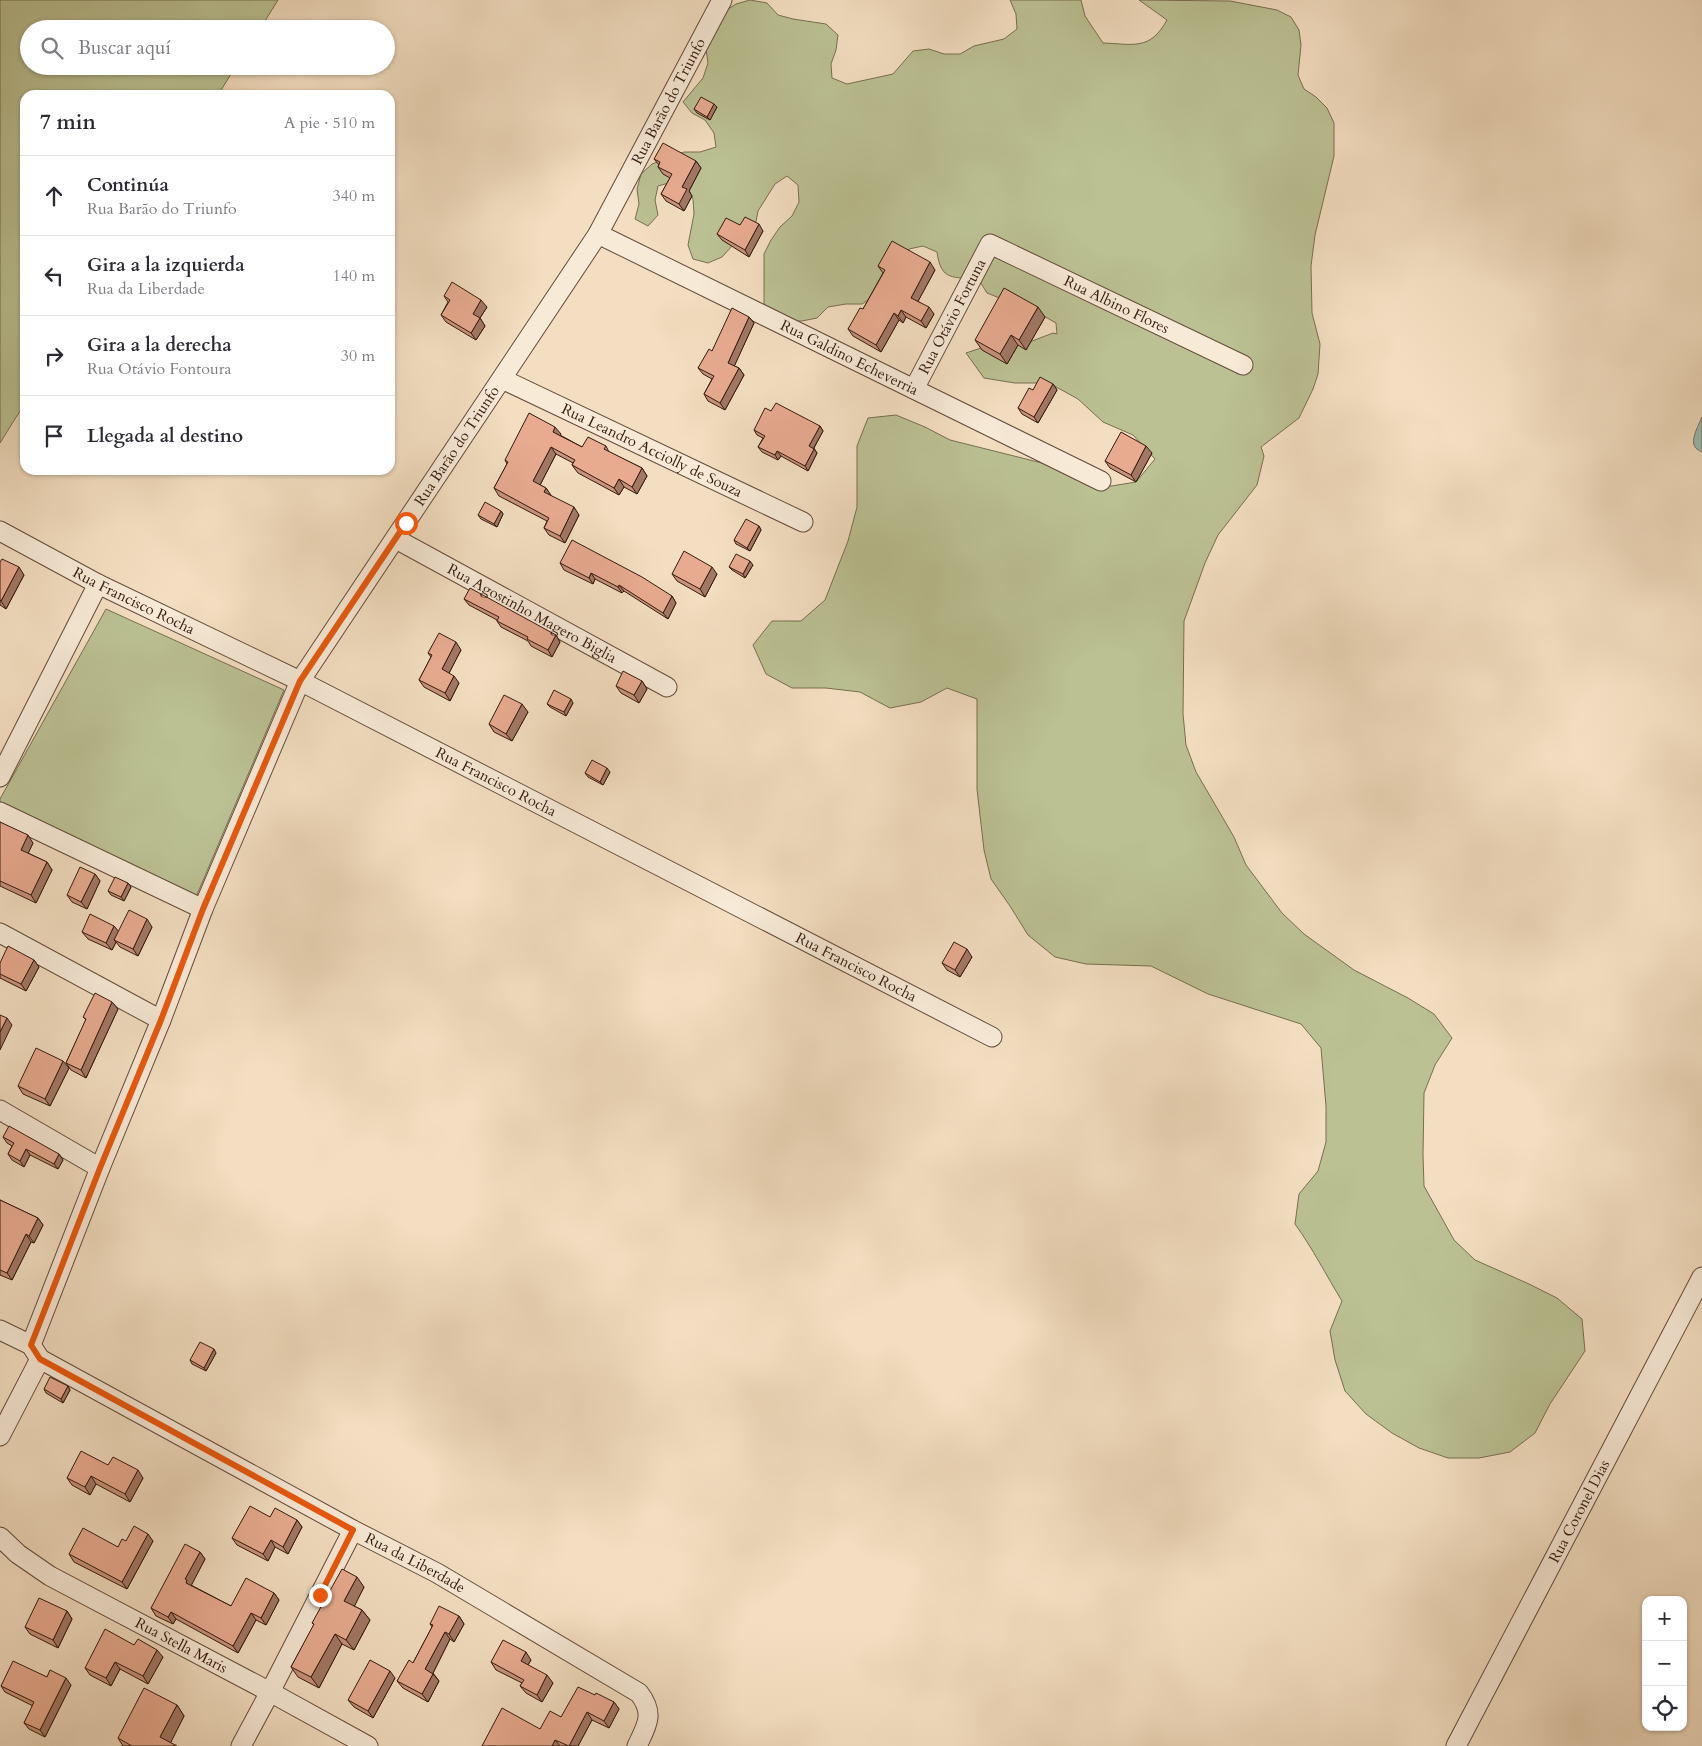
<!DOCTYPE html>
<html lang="es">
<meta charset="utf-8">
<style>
:root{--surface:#fff;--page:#f7f7f7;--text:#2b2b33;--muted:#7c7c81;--line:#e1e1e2}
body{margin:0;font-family:Cardo,serif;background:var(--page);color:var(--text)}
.controls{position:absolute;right:15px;bottom:15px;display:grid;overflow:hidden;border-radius:10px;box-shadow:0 1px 4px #0004}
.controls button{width:45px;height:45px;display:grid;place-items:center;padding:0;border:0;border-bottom:1px solid var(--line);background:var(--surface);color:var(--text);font:25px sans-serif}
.stop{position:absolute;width:15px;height:15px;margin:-11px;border:4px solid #ea580c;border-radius:50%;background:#fff}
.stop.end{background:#ea580c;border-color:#fff;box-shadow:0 1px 5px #0008}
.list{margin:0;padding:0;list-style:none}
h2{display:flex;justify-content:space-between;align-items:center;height:65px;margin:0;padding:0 20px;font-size:21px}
h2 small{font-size:16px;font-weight:400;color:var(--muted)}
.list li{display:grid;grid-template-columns:32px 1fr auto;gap:15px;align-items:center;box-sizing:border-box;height:80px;padding:0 20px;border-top:1px solid var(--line)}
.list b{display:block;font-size:19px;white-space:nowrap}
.list p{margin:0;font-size:16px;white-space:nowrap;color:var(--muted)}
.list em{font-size:16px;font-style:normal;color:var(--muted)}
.icon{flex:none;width:28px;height:28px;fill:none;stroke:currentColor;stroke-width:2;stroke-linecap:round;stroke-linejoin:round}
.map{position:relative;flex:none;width:1702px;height:1746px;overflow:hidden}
.search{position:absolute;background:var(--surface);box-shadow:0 1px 4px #0004;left:20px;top:20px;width:375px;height:55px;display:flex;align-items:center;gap:12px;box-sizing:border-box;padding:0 18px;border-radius:28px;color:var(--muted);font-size:19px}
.panel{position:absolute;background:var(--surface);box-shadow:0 1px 4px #0004;left:20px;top:90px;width:375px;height:385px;border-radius:15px}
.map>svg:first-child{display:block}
.green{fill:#bbc193;stroke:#786e50}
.water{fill:#9bbcb3;stroke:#727b71}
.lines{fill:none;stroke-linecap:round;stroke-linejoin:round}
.street-casing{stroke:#644b3b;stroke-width:21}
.street{stroke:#f7ead7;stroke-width:19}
.wall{fill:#c8937c;stroke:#351a0e}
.shaded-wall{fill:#a27865;stroke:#351a0e}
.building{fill:#e8ab90;stroke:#351a0e}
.route{stroke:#ea580c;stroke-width:6}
.labels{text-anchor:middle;stroke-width:4.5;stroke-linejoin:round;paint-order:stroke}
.street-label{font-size:15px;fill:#351a0e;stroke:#f7ead7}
</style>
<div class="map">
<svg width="1702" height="1746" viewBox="0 0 1702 1746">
<rect width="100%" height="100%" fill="#f3dec1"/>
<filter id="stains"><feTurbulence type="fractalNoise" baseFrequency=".004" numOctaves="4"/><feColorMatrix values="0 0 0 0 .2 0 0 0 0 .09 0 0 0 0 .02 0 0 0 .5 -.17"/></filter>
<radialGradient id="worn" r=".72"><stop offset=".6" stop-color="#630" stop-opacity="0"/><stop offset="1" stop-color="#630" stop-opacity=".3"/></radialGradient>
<g class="green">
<polygon points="0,0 278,0 260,29 29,29 29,66 236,66 218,95 25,95 25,403 0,443"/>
<path d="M750,0l17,3 11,12 15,4 33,5 12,11 -2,15 -5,14 1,14 15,6 46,-10 20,-23 16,-2 15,5h16l14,-8 30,-7 13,-10 -1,-15 -6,-14h71l4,16 18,27c30,1 47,8 64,-23l-28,-20 91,1 47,9 14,7 8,13 2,15 -3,30 6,14 12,8 11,11 7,15v33l-19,79 -4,31 1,47 8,31 -2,30 -5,15 -14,29 -38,29 3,9 -7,29 -39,50 -13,28 -21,58 -1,93 3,31 10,27 38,65 12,28 36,48 22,21 50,36 54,28 26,16 18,24 -17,27 -11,28 -1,62 1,31 30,54 21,20 54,24 28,14 25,21 3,32 -35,53 -15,29 -25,19 -31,6h-31l-29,-10 -27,-15 -26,-19 -21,-23 -10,-31 -5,-29 12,-30c-16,-26 -29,-52 -47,-77l4,-30 19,-23 8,-29v-36l-5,-58 -20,-24 -93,-30 -57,-28 -65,-2 -31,-7 -27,-22 -18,-29 -19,-27 -7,-29 -7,-61v-90l-30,-11 -26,14 -31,6 -30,-16 -34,-4h-34l-26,-14 -13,-29 19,-24h29l24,-21 23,-59 9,-34v-61l11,-28 28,-3 29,12 25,13 92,23 33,15 30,9 31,-5 19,-23 -22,-24 -30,-13 -25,-23 -29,-16h-34l-31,-5 -18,-25 30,-10h31l26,-10 4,1 -1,-11 -14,-8 -55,-22 -8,-13c-26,-4 -38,2 -42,-28l-14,-6 -14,3 -5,13 -30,34 -12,8h-16l-18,3 -11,11 -15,3h-15l-15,-5 -8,-13v-49l7,-14 9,-13 12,-11 7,-14 -1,-17 -11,-9 -12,8 -17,27 -3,16 -23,19 -10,11 -14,6 -15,-4 -5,-14 6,-31 -1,-15 -6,-13 -15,-4 -14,4 -3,14 3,15 -10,11 -13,-7 4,-15 -2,-15 4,-15 11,-10 32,-12h16l16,-5 -2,-14 -9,-13 -13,-7 -9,-11 20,-24 5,-15 -2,-14 16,-36 14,-9z"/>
<polygon points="106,609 284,690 196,897 0,802 0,799"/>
</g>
<path class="water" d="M1702,417v35c-1,0 -7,-4 -7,-5 -5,-7 4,-23 7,-30z"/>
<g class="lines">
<g class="street-casing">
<g id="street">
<path id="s1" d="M598,234l503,247"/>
<path id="s2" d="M502,379l301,143"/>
<path id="s3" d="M914,389l76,-145 253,121"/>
<path id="s4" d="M0,531l98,53 202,97 692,356"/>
<path id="s5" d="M396,539l271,148"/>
<polyline points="0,777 98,584"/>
<polyline points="0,812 203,909"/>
<polyline points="0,933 161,1020"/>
<polyline points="0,1110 100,1168"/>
<path id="s6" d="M0,1330l31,15 9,14 313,171 84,43 202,120c16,21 8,32 -2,53"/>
<path id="s7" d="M31,1345l69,-177 61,-148 42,-111 97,-228 298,-447 124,-234"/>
<polyline points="0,1436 40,1359"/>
<path id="s8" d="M0,1537l18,17 32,22 220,116 98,54"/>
<polyline points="241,1746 270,1692 353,1530"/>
<path id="s9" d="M1456,1746l246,-469"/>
</g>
</g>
<use href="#street" class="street"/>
</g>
<g class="wall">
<polygon points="714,104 717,107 710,120 697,113 694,109"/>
<polygon points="654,159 696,161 701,168 689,191 692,196 684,211 666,201 661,194 670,178 663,174 658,167 659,165"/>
<polygon points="740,225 763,231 749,257 722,240 717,234"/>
<polygon points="878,266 935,270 918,301 934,314 926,328 906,317 903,323 899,320 881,352 853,336 848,329 863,309 883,273"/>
<polygon points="444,296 487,307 480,318 485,326 476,340 446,322 441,315 448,302"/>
<polygon points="749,317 754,323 734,366 739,368 744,375 725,410 708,401 704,394 712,379 703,374 698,368 712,351"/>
<polygon points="1045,317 1026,350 1018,345 1007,364 982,350 975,340"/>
<polygon points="1053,384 1057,390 1038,423 1022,414 1018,408 1033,390"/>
<polygon points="771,411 820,426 823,431 814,448 817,453 808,471 781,456 778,460 762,452 758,447 763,438 757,435 754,430"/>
<polygon points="561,434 560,435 582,447 606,446 609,452 642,468 647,476 637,494 624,487 619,495 578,473 572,465 573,463 556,454 540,485 546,488 551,496 579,515 565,543 549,535 544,528 547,521 499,496 494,488 507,464 505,460"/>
<polygon points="1152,453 1136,482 1110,468 1105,461"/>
<polygon points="501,511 503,514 497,527 481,519 478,515"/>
<polygon points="759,526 761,530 750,551 736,544 734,540"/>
<polygon points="0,562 24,575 6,609 0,605"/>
<polygon points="560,563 672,596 676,603 668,619 624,591 622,593 595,579 593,584 564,570"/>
<polygon points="753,565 745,578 732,570 729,567"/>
<polygon points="672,574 717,574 705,597 677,581"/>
<polygon points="464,599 556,635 560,642 552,657 531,646 528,641 501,627 497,621 497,620 469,605"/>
<polygon points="461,650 449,673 459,683 450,701 424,687 419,680 431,657 428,653"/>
<polygon points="642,681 647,689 639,703 621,693 616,686"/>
<polygon points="573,703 566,716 550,707 547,704"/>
<polygon points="528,712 512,741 494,732 489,724"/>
<polygon points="610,772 603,785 588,777 585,773"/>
<polygon points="0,822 33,843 28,853 47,862 52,870 36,903 0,886"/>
<polygon points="95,874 100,881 87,909 72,902 67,895"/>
<polygon points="128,883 131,887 124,901 111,895 108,891"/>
<polygon points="114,926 118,932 152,927 138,956 120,947 116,942 112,950 88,939 82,932"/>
<polygon points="972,957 960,977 947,970 942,963"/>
<polygon points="34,960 39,967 26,991 0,978 0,963"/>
<polygon points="112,1002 118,1009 86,1078 71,1070 66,1063 86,1020 83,1017"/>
<polygon points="69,1068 50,1106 23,1094 18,1086"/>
<polygon points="3,1137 59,1154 63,1160 58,1169 30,1155 24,1167 12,1160 8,1154 12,1146 7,1143"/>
<polygon points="0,1200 38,1218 43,1225 34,1243 31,1242 12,1280 0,1275"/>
<polygon points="216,1353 206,1371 192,1364 190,1360"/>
<polygon points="68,1386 70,1390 63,1403 46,1393 44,1389"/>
<polygon points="108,1465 143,1478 130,1502 96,1484 90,1495 72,1485 67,1478"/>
<polygon points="297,1520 302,1527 288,1554 275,1547 268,1561 237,1545 232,1538"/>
<polygon points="126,1541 153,1541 127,1589 74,1562 69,1554 118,1547"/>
<polygon points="200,1552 205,1559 191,1585 231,1606 274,1593 279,1600 266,1625 256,1620 238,1653 176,1619 173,1624 156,1616 151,1608"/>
<polygon points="364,1587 354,1606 362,1610 370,1620 354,1650 342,1644 319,1688 298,1677 291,1667 314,1625 312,1623"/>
<polygon points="67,1611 72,1619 58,1648 30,1634 25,1627"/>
<polygon points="459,1616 464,1624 454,1642 450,1639 433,1673 439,1681 428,1702 403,1688 397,1681 413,1663 432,1627 430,1624"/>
<polygon points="134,1645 163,1657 148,1684 120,1669 111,1686 90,1675 85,1668"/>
<polygon points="531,1660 528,1665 553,1683 542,1702 526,1693 520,1686 522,1683 496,1670 491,1662"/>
<polygon points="47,1677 71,1685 45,1737 29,1729 24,1723 33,1706 5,1692 1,1686"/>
<polygon points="395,1678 373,1718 354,1707 348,1700"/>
<polygon points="595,1695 614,1702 619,1709 609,1728 592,1720 578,1746 482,1746 540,1729 561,1717"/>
<polygon points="177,1705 184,1716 170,1743 177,1746 123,1746 118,1738"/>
</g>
<g class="shaded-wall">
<polygon points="714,104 717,107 710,120 707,117"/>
<polygon points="696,161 701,168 689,191 692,196 684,211 679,204 682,187"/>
<polygon points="759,224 763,231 749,257 745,250"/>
<polygon points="930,262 935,270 916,305 911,298"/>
<polygon points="481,300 487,307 478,321 473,314"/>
<polygon points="929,307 934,314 926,328 921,321"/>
<polygon points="1038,307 1045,317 1026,350 1019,340"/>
<polygon points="901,310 906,317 903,323 898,316"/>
<polygon points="894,313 899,320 881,352 876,345"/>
<polygon points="749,317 754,323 733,369 728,363"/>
<polygon points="480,318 485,326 476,340 471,333"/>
<polygon points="1011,335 1018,345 1007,364 1000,354"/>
<polygon points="739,368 744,375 725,410 720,403"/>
<polygon points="1053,384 1057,390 1038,423 1034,417"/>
<polygon points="820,426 823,431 812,451 809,446"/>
<polygon points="555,427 561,434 558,439 553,432"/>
<polygon points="1146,446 1152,453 1136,482 1131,475"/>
<polygon points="551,447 556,454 538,489 533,481"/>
<polygon points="814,449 817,453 808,471 805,466"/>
<polygon points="777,451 781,456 778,460 775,455"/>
<polygon points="642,468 647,476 637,494 632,487"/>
<polygon points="619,479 624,487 619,495 614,488"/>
<polygon points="546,488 551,495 549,500 544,492"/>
<polygon points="574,507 579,515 565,543 560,536"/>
<polygon points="501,511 503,514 497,527 494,524"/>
<polygon points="759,526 761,530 750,551 747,548"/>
<polygon points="750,561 753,565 745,578 743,574"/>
<polygon points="19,567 24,575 6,609 1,601"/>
<polygon points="712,567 717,574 705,597 700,589"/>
<polygon points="591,573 595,579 593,584 589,578"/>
<polygon points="619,585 624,591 622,593 618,587"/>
<polygon points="672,596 676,603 668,619 663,613"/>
<polygon points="556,635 560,642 552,657 548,650"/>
<polygon points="456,642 461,650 447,677 442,669"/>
<polygon points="454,676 459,683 450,701 445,693"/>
<polygon points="642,681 647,689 639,703 634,695"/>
<polygon points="571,699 573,703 566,716 564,712"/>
<polygon points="522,704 528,712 512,741 506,734"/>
<polygon points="607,768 610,772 603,785 600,782"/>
<polygon points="28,835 33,843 26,858 21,850"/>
<polygon points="47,862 52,870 36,903 31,895"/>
<polygon points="95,874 100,881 87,909 81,902"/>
<polygon points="128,883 131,887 124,901 121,897"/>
<polygon points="147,919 152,927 138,956 133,949"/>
<polygon points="114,926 120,933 114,940 116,942 112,950 106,943"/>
<polygon points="967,949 972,957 960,977 955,970"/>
<polygon points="34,960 39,967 26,991 21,984"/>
<polygon points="112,1002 118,1009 86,1078 81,1070"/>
<polygon points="7,1018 12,1025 0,1050 0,1032"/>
<polygon points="63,1061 69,1068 50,1106 45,1099"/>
<polygon points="26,1149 30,1155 24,1167 20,1161"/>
<polygon points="59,1154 63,1160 58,1169 54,1164"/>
<polygon points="38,1218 43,1225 34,1243 29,1236"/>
<polygon points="26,1234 31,1242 12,1280 7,1273"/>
<polygon points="214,1349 216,1353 206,1371 204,1368"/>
<polygon points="68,1386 70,1390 63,1403 61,1399"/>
<polygon points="138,1470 143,1478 130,1502 125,1494"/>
<polygon points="91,1476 96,1484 90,1495 85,1487"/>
<polygon points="297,1520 302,1527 288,1554 283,1547"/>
<polygon points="148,1534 153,1541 127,1589 122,1582"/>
<polygon points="271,1540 275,1547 268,1561 263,1554"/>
<polygon points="200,1552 205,1559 191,1586 186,1583 185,1579"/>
<polygon points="357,1577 364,1587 352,1611 344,1601"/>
<polygon points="274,1593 279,1600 266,1625 261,1618"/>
<polygon points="362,1610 370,1620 354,1650 346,1640"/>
<polygon points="67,1611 72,1619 58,1648 53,1640"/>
<polygon points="171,1612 176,1619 173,1624 168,1617"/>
<polygon points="251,1613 256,1620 238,1653 233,1646"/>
<polygon points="459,1616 464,1624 454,1642 449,1634"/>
<polygon points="445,1632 450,1639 431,1677 425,1669"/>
<polygon points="335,1634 342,1644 319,1688 311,1677"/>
<polygon points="157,1650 163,1657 148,1684 143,1676"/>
<polygon points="526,1652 531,1660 526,1668 521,1661"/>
<polygon points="115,1662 120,1669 111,1686 106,1678"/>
<polygon points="390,1671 395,1678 373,1718 368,1711"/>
<polygon points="433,1674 439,1681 428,1702 422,1694"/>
<polygon points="547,1675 553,1683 542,1702 537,1695"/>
<polygon points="66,1678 71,1685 45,1737 40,1730"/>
<polygon points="614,1702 619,1709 609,1728 604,1721"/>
<polygon points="177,1705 184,1716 169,1746 160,1737"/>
<polygon points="587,1712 592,1720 578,1746 569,1746"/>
<polygon points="555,1740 560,1746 552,1746"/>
</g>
<g class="building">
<polygon points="701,97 714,104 707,117 694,109"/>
<polygon points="663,143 696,161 682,187 687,189 679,204 661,194 672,174 658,167 660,162 654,159"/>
<polygon points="745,217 759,224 745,250 717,234 726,218 740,225"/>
<polygon points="892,241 930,262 911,298 929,307 921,321 901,310 898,316 894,313 876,345 848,329 860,308 863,309 885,270 878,266"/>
<polygon points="452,282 481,300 473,314 480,318 471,333 441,315 450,300 444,296"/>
<polygon points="1004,288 1038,307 1019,340 1011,335 1000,354 975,340"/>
<polygon points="732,308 749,317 728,363 739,368 720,403 704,394 714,376 698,368 709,349 712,351"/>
<polygon points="1040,377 1053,384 1034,417 1018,408 1029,388 1033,390"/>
<polygon points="776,403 820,426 809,446 814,449 805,466 777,451 775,455 758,447 765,436 754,430 765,408 771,411"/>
<polygon points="529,413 555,427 553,432 582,447 588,437 606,446 604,449 642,468 632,487 619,479 614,488 572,465 575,460 551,447 533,481 546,488 544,492 574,507 560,536 544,528 549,518 494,488 508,462 505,460"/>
<polygon points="1121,432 1146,446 1131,475 1105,461"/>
<polygon points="485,502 501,511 494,524 478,515"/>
<polygon points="746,519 759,526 747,548 734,540"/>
<polygon points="572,540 642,577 672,596 663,613 619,585 618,587 591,573 589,578 560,563"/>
<polygon points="684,551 712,567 700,589 672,574"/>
<polygon points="736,554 750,561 743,574 729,567"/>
<polygon points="2,559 19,567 1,601 0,600 0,562"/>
<polygon points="470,588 556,635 548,650 527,639 528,637 497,621 499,617 464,599"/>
<polygon points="439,633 456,642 442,669 454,676 445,693 419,680 432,655 428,653"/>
<polygon points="623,671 642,681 634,695 616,686"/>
<polygon points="554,690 571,699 564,712 547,704"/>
<polygon points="504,695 522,704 506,734 489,724"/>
<polygon points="592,760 607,768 600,782 585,773"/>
<polygon points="0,822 28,835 21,850 47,862 31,895 0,881"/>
<polygon points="80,867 95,874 81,902 67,895"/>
<polygon points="115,877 128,883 121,897 108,891"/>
<polygon points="129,910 147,919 133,949 114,940"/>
<polygon points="90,914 114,926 106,943 82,932"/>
<polygon points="954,942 967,949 955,970 942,963"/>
<polygon points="8,946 34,960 21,984 0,974 0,963"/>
<polygon points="95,993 112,1002 81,1070 66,1063 86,1019 83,1017"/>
<polygon points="0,1015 7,1018 0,1032"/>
<polygon points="36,1048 63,1061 45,1099 18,1086"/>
<polygon points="9,1126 59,1154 54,1164 26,1149 20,1161 8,1154 14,1143 3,1137"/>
<polygon points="0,1200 38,1218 29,1236 26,1234 7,1273 0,1270"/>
<polygon points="200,1342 214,1349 204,1368 190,1360"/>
<polygon points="50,1377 68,1386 61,1399 44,1389"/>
<polygon points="81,1451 108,1465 113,1457 138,1470 125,1494 91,1476 85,1487 67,1478"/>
<polygon points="250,1506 270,1517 275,1508 297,1520 283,1547 271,1540 263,1554 232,1538"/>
<polygon points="134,1526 148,1534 122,1582 69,1554 83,1528 118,1547 122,1539 126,1541"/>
<polygon points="185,1544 200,1552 185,1579 187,1580 186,1583 231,1606 246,1578 274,1593 261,1618 251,1613 233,1646 171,1612 168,1617 151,1608"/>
<polygon points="342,1569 357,1577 344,1601 362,1610 346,1640 335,1634 311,1677 291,1667 314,1624 312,1623"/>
<polygon points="39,1598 67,1611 53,1640 25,1627"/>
<polygon points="439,1606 459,1616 449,1634 445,1632 425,1669 433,1674 422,1694 397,1681 409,1660 413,1663 433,1625 430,1624"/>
<polygon points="105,1629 134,1645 138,1639 157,1650 143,1676 115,1662 106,1678 85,1668"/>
<polygon points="503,1640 526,1652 521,1661 547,1675 537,1695 520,1686 524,1680 491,1662"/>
<polygon points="370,1660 390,1671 368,1711 348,1700"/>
<polygon points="13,1661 47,1677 50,1670 66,1678 40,1730 24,1723 34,1702 1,1686"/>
<polygon points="578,1687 595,1695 596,1693 614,1702 604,1721 587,1712 569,1746 555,1740 552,1746 482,1746 502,1708 540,1729 550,1711 561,1717"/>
<polygon points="144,1688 177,1705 160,1737 177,1746 132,1746 118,1738"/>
</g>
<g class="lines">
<polyline class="route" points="320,1595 353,1530 40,1359 31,1345 100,1168 161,1020 203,909 300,681 406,523"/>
</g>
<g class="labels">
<g class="street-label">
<text dy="5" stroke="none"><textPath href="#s7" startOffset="1404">Rua Barão do Triunfo</textPath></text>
<text dy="5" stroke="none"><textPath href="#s3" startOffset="304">Rua Albino Flores</textPath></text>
<text dy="5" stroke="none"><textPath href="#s3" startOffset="82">Rua Otávio Fortuna</textPath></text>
<text dy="5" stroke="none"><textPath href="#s1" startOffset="280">Rua Galdino Echeverria</textPath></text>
<text dy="5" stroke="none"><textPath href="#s7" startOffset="999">Rua Barão do Triunfo</textPath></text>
<text dy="5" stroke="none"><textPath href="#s2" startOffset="166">Rua Leandro Acciolly de Souza</textPath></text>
<text dy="5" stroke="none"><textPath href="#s4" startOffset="151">Rua Francisco Rocha</textPath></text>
<text dy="5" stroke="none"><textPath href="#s5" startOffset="155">Rua Agostinho Magero Biglia</textPath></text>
<text dy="5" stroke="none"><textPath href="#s4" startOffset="556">Rua Francisco Rocha</textPath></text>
<text dy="5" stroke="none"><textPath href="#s4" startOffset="961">Rua Francisco Rocha</textPath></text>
<text dy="5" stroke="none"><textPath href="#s9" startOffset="265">Rua Coronel Dias</textPath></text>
<text dy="5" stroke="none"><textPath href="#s6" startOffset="478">Rua da Liberdade</textPath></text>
<text dy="5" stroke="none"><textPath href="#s8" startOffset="212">Rua Stella Maris</textPath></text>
</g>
</g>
<rect width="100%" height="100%" filter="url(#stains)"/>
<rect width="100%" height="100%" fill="url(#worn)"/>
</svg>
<div class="controls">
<button>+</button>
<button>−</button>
<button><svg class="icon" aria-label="locate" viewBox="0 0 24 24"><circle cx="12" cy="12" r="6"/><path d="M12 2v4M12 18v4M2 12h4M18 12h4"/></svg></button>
</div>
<div class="stop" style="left:406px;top:523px"></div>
<div class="stop end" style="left:320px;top:1595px"></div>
<div class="search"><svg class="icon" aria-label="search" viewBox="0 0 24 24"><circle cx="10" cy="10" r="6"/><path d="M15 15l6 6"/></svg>Buscar aquí</div>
<section class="panel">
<h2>7 min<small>A pie · 510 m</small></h2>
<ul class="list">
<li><svg class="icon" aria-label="ahead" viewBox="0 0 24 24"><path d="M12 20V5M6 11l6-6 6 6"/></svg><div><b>Continúa</b><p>Rua Barão do Triunfo</p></div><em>340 m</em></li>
<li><svg class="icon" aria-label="left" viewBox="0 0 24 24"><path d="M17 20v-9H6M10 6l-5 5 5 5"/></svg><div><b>Gira a la izquierda</b><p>Rua da Liberdade</p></div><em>140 m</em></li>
<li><svg class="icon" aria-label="right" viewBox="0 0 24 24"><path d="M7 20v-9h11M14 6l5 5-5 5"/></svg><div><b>Gira a la derecha</b><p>Rua Otávio Fontoura</p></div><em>30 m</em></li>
<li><svg class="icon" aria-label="arrive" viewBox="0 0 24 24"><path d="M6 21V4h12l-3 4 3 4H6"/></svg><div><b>Llegada al destino</b></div></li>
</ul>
</section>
</div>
